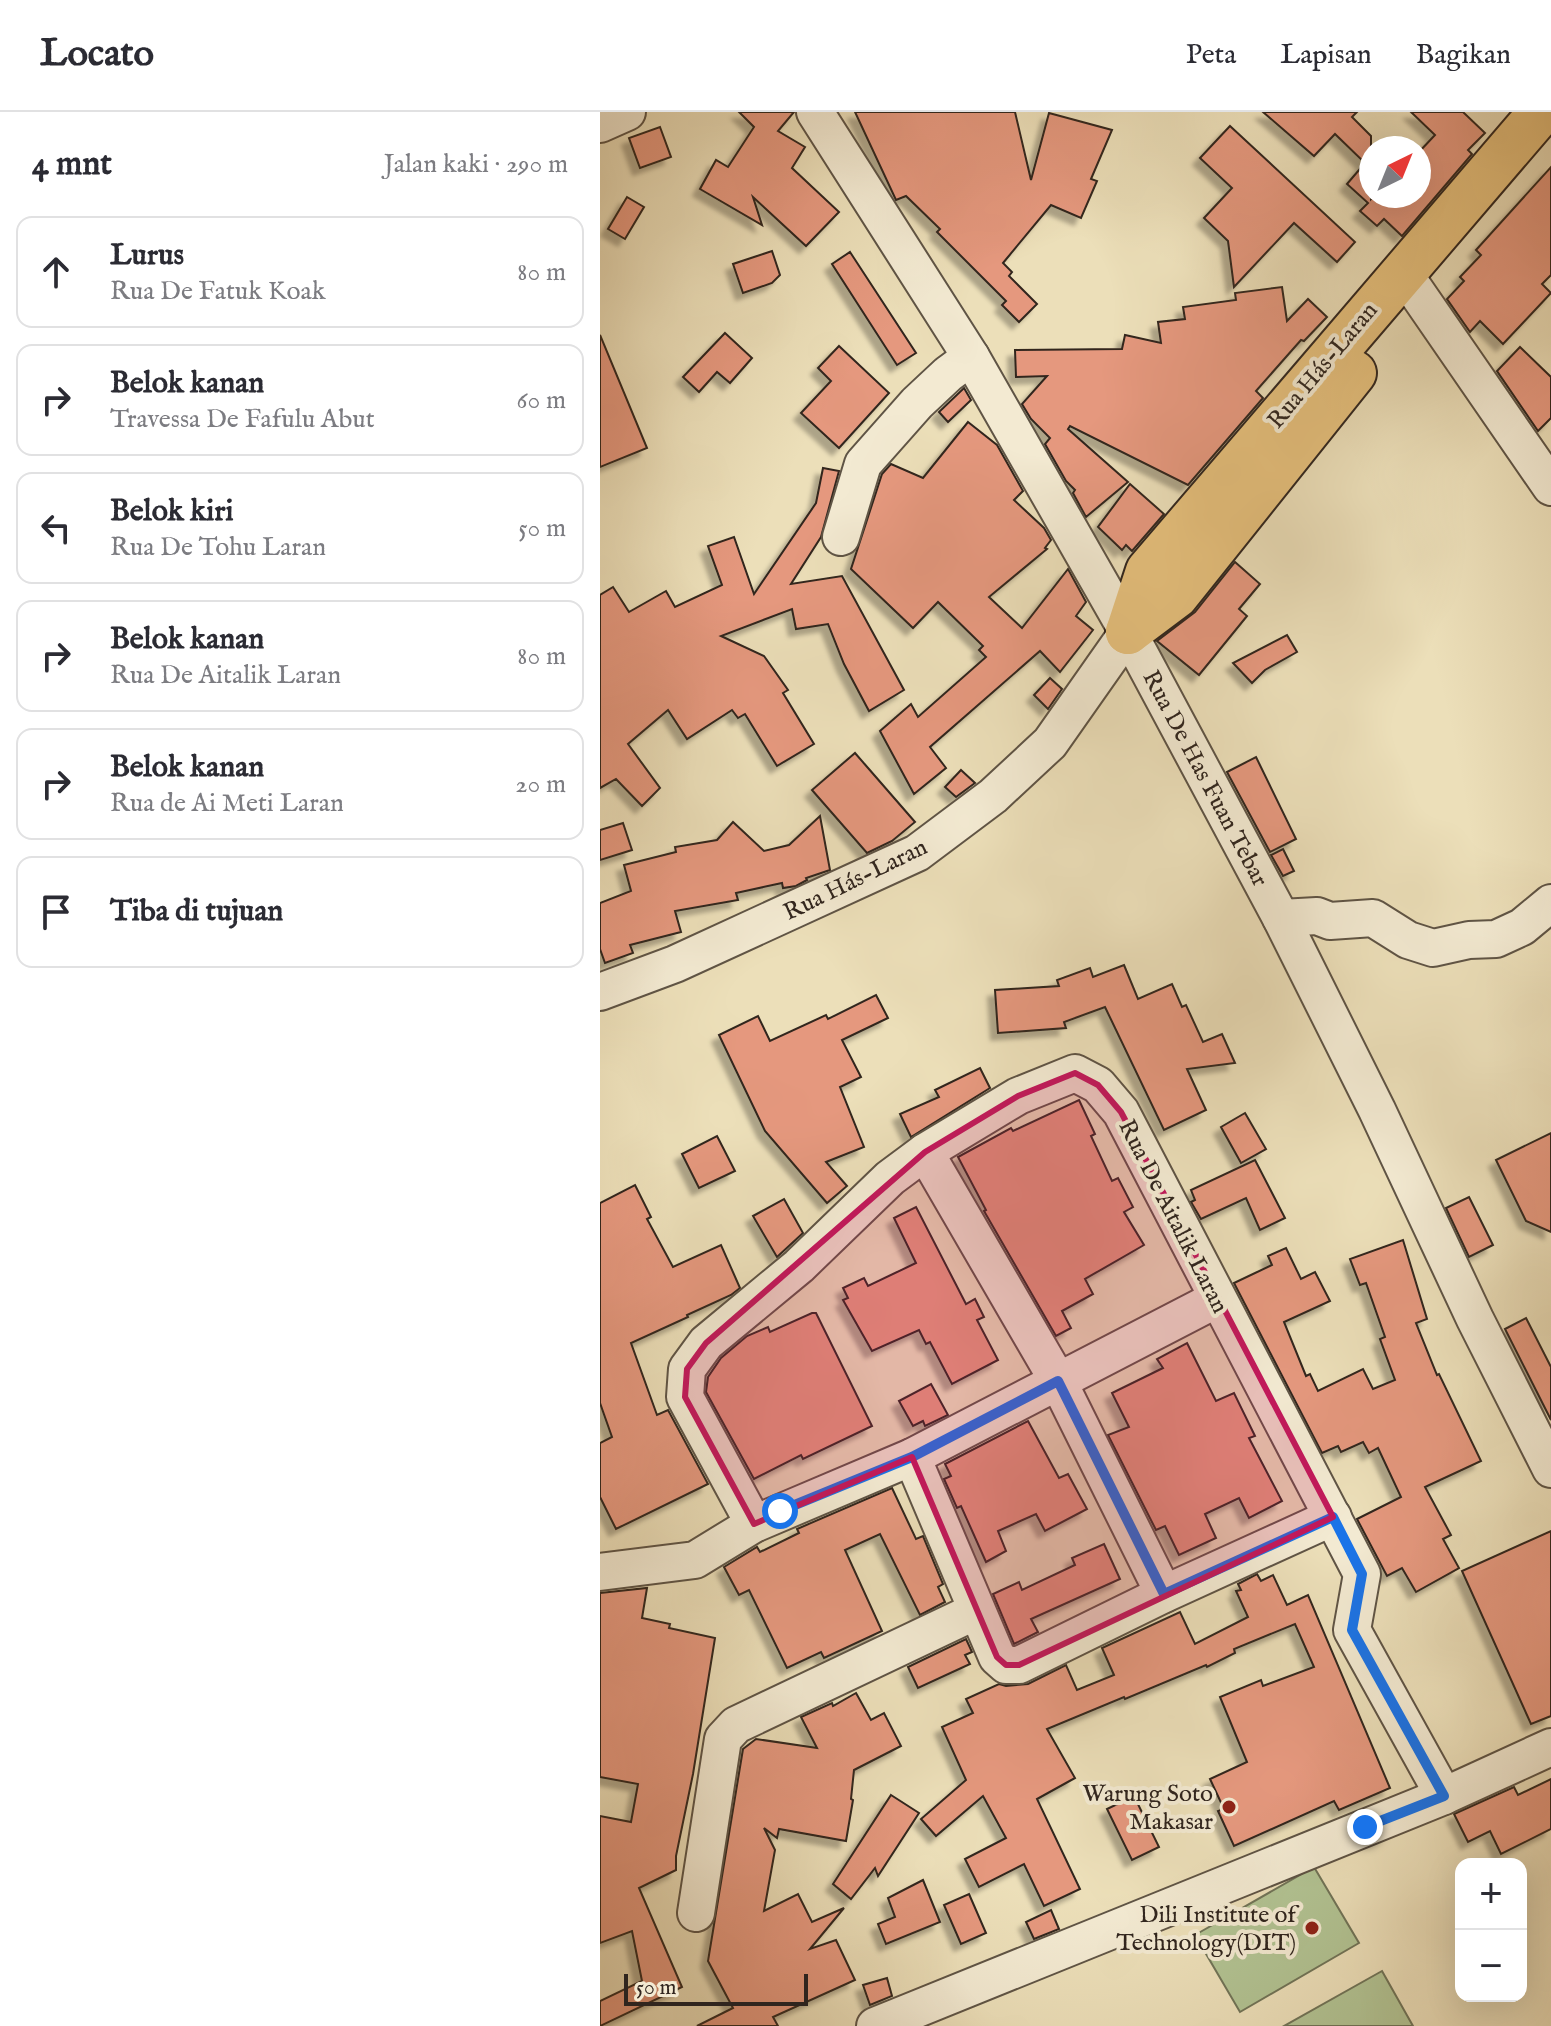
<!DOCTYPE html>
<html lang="id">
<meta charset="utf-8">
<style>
:root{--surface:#fff;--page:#f2f2f3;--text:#2b2b33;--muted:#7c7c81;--line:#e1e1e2}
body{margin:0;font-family:"IM FELL English",serif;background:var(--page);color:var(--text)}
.controls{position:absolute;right:24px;bottom:24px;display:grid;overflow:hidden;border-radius:16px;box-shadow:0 8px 32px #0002}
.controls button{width:72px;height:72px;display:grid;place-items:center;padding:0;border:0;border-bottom:2px solid var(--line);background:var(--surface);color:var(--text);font:40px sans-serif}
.compass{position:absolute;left:759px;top:24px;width:72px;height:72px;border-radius:50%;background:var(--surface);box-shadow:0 8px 32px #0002;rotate:43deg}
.scale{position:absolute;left:24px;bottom:20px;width:184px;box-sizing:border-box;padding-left:8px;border:4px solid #30251e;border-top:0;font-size:22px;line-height:28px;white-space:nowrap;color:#30251e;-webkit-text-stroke:6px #f3ead2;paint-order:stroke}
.stop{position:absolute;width:24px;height:24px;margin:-18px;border:6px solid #1a73e8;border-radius:50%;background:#fff}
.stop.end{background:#1a73e8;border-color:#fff;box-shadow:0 2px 8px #0008}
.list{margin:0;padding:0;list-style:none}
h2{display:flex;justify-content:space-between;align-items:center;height:104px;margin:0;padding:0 32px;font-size:34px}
h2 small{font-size:26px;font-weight:400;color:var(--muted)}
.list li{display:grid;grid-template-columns:52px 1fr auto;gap:24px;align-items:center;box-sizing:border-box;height:112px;margin:0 16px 16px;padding:0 16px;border:2px solid var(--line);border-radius:16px}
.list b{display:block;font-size:30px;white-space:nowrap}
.list p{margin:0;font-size:26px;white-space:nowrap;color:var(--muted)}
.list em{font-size:26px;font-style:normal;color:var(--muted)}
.icon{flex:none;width:44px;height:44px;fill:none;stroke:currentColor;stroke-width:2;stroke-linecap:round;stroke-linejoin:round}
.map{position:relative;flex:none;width:951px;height:1914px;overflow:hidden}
header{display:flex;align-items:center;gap:48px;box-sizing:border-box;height:112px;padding:0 40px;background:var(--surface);border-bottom:2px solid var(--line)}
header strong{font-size:38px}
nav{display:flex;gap:44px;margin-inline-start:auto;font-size:28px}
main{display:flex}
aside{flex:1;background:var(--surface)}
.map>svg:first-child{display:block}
.green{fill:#b2c393;stroke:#717458;stroke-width:2}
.building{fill:#e5987e;stroke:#30251e;stroke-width:2;filter:url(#shadow)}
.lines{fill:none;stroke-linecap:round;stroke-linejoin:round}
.minor-casing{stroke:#5f5445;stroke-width:40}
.major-casing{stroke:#30251e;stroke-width:48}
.minor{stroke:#f3ead2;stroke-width:36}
.major{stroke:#e6c07c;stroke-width:44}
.route{stroke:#1a73e8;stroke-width:10}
.marked{fill:#c2185b;fill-opacity:0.2;stroke:#c2185b;stroke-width:6;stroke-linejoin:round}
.poi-dot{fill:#8f2418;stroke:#f3ead2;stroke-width:3}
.labels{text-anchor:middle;stroke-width:8;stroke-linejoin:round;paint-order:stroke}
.street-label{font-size:24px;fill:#30251e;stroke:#f3ead2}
.poi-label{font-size:24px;fill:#30251e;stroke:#f3ead2;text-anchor:end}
</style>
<header>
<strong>Locato</strong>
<nav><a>Peta</a><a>Lapisan</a><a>Bagikan</a></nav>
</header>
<main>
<aside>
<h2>4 mnt<small>Jalan kaki · 290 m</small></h2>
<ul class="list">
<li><svg class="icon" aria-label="ahead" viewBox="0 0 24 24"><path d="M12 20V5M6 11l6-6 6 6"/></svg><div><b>Lurus</b><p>Rua De Fatuk Koak</p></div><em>80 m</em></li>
<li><svg class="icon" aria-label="right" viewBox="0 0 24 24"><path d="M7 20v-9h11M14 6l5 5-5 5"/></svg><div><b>Belok kanan</b><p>Travessa De Fafulu Abut</p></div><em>60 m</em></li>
<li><svg class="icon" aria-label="left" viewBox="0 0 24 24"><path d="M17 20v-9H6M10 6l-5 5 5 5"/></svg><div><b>Belok kiri</b><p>Rua De Tohu Laran</p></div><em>50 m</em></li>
<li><svg class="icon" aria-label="right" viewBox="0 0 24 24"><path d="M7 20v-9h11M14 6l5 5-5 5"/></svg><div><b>Belok kanan</b><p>Rua De Aitalik Laran</p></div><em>80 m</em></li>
<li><svg class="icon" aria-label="right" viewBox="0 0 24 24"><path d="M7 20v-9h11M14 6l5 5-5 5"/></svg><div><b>Belok kanan</b><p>Rua de Ai Meti Laran</p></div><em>20 m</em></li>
<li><svg class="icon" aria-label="arrive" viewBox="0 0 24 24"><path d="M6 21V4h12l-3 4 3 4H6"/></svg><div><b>Tiba di tujuan</b></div></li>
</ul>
</aside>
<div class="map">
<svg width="951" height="1914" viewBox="0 0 951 1914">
<defs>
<filter id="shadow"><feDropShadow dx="-7" dy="7" stdDeviation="2" flood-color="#0004"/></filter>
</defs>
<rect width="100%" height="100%" fill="#ecdfb9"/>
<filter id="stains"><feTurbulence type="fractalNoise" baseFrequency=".0025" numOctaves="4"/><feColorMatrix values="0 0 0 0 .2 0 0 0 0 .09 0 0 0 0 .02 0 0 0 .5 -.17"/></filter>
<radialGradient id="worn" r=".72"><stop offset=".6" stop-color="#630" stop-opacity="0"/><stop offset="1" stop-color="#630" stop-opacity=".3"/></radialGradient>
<g class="green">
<polygon points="714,1755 759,1831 640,1900 595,1823"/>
<polygon points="782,1859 813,1914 684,1914"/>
</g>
<g class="building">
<polygon points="139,0 194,0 178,19 205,35 192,56 239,100 206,134 153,85 162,113 100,77 116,48 128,55 154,15"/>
<polygon points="255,0 415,0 431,68 449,1 512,18 491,67 497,69 481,106 451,93 403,151 412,160 409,164 437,192 419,210 402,193 406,189 337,120 340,117 306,84 296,88"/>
<polygon points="663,0 757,0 752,5 771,24 771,87 774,84 819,84 819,40 835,23 811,0 863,0 885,21 868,38 872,42 802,124 784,107 777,114 760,99 768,91 747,72 765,51 735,22 714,44"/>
<polygon points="630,14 755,130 737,150 694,111 634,175 628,129 604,106 632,76 600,46"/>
<polygon points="60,15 71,45 40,56 29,26"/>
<polygon points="951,55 951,163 942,172 951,181 903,232 880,209 870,220 847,187 864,169 860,165 881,143 876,138"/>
<polygon points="27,85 44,95 25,127 8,117"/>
<polygon points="172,139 180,163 172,171 143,181 133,152"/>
<polygon points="250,140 316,241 297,253 232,152"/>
<polygon points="682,175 687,209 708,187 727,205 704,229 701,228 656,279 663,286 588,373 470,314 468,317 528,370 486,405 473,381 475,378 466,369 445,332 450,326 431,307 422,292 447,264 416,265 415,238 522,237 525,223 561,231 558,210 585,207 583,195 636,188 635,181"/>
<polygon points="125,221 152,246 130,271 117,260 99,280 83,265"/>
<polygon points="0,223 47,336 0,355"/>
<polygon points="239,234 289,281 239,336 201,301 231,269 218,256"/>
<polygon points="920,235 951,265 951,306 938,319 897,259"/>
<polygon points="364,276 371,288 348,310 339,300"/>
<polygon points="368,310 397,333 423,379 414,388 444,416 451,428 445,436 447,437 389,485 422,516 468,457 486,490 476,504 493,518 460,560 440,539 330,635 346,656 314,682 280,619 311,592 318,605 386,545 379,538 383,534 338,490 313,516 251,457 282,362 291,352 323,366"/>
<polygon points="223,356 239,359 221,425 191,472 242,464 304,578 269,599 244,552 228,512 196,517 192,497 121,524 164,544 188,578 183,581 214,632 177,654 145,602 138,606 132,598 87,627 68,598 28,632 60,676 42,694 16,667 0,676 0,483 13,475 29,500 66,479 75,495 122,473 108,434 134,425 154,482 216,391"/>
<polygon points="530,372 564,402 532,439 526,433 522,438 498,415"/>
<polygon points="635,450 660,472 639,497 647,504 599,563 557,529 595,500"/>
<polygon points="687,523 697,540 665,558 652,571 633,551"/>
<polygon points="450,566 462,577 448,597 434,583"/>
<polygon points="255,641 315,710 292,729 267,741 212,678"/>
<polygon points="656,645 696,727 670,740 627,660"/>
<polygon points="361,658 375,671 356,685 345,675"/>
<polygon points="220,704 230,758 206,766 207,768 196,774 183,776 182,771 136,781 138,788 75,799 81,820 30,833 33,841 5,851 0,837 0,791 31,779 24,753 76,740 75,735 117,728 133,710 164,739 189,733"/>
<polygon points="23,711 32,738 0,748 0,718"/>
<polygon points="683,737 694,759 683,764 671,743"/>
<polygon points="524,853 538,887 572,872 582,895 586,893 603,930 622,922 635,951 587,957 606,998 564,1018 505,895 464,910 466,916 398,921 395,878 459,874 457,868 490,856 493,865"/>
<polygon points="276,883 288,906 242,928 261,965 240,975 264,1035 226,1050 247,1074 227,1091 165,1019 119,923 158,904 170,929 226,903 228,907"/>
<polygon points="380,956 390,976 311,1025 300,1002 339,985 335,978"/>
<polygon points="479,988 495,1022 491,1024 512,1069 518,1066 533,1095 524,1100 544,1133 485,1167 493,1182 462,1199 471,1216 456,1224 384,1099 386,1098 358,1045 411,1016 413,1019"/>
<polygon points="645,1001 666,1037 641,1051 621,1015"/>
<polygon points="951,1021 951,1120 926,1109 896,1048"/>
<polygon points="117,1024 135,1059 99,1076 82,1042"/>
<polygon points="655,1048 685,1106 660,1118 646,1086 601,1107 591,1090 595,1088 591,1078"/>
<polygon points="35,1073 51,1105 47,1107 73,1155 121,1133 140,1176 131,1183 87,1203 88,1205 31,1231 57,1303 68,1298 108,1372 16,1417 0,1385 0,1331 12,1325 0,1291 0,1091"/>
<polygon points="869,1085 893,1133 869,1145 846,1096"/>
<polygon points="184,1087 203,1121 177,1145 153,1104"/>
<polygon points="316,1095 366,1192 375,1187 384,1205 377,1208 398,1248 352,1272 330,1230 326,1232 319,1218 272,1239 243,1188 248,1186 243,1176 264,1166 268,1174 316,1151 294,1106"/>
<polygon points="803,1128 827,1207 816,1211 837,1263 839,1262 881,1349 825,1375 851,1423 843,1427 859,1456 816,1480 802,1456 787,1464 757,1407 801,1385 778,1336 769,1341 763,1330 741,1340 738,1334 722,1341 634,1171 672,1153 668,1144 686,1136 701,1167 715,1160 730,1189 684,1210 706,1264 710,1262 718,1279 763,1257 773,1277 795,1268 780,1227 785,1225 766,1171 760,1173 750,1147"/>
<polygon points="212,1201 216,1201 272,1314 203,1347 201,1343 154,1367 106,1280 108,1265 121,1246 147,1224 168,1215 170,1220"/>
<polygon points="926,1206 951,1255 951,1308 905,1217"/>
<polygon points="587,1231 616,1289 634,1281 655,1324 649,1326 682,1389 649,1406 639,1386 605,1402 616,1426 579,1443 565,1414 556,1418 508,1323 529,1315 512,1281 563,1256 557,1247"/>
<polygon points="331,1272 348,1303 325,1314 323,1309 313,1314 299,1289"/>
<polygon points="428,1309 459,1366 468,1362 487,1397 445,1419 436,1402 398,1419 406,1439 386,1450 361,1394 357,1396 344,1367 351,1364 345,1352"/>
<polygon points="292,1376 316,1427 323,1424 343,1472 338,1475 345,1490 320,1503 280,1422 245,1438 282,1519 224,1546 221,1540 187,1556 149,1478 139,1483 124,1455 157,1435 160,1440 199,1421 197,1417"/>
<polygon points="951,1419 951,1604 931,1612 862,1459"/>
<polygon points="504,1432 520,1467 431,1507 438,1520 414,1532 393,1482 419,1470 422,1478 475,1453 472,1446"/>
<polygon points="657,1462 661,1469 673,1463 687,1493 708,1483 790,1676 739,1698 734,1689 634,1734 618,1699 624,1697 610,1667 647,1650 620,1585 661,1568 663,1574 714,1555 695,1512 634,1537 635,1541 607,1555 606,1553 525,1587 524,1585 447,1617 475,1666 437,1687 480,1777 444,1794 424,1752 379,1775 365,1747 406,1726 383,1684 336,1724 321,1707 366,1668 342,1615 373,1601 366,1587 399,1572 406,1574 428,1572 466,1553 477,1578 514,1563 502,1536 580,1500 595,1532 648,1505 636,1479 641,1478 638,1472"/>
<polygon points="47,1476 42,1506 70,1512 69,1516 115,1526 93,1662 76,1744 76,1758 39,1776 82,1875 0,1914 0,1889 42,1869 32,1819 0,1831 0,1704 31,1710 38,1672 0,1665 0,1481"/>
<polygon points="366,1527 372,1540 365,1543 370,1552 318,1576 308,1555"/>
<polygon points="256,1581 271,1608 284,1601 301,1634 254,1658 251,1687 253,1688 246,1729 179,1717 177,1726 164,1716 175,1738 164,1799 198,1782 212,1810 244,1796 210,1837 236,1828 255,1868 173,1905 178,1914 97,1914 133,1896 108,1849 143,1637 156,1627 217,1636 201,1605 232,1591 233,1594"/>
<polygon points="951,1667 951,1717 901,1742 890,1719 868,1730 854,1702 914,1675 918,1683"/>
<polygon points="291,1683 319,1701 278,1764 275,1756 251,1787 233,1772"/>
<polygon points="534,1684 559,1735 532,1748 507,1697"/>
<polygon points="323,1768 340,1810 286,1832 278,1812 295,1805 288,1786"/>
<polygon points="369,1782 386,1821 361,1832 344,1793"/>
<polygon points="451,1798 459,1817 434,1827 426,1810"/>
<polygon points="287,1866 292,1884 270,1893 263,1873"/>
</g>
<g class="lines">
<g class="minor-casing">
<g id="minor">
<polyline points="215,0 371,245 528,520 681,806 777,998 875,1207 951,1357"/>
<polyline points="0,12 27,0"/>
<polyline points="802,159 951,375"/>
<polyline points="241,425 263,352 317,291 348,262 371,245"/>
<polyline points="681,806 717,804 730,809 773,806 808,828 833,836 869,828 896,827 922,815 951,791"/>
<polyline points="0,880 75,852 317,741 393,684 450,631 528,520"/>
<polyline points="325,1040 458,1269 564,1482"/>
<polyline points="312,1345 397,1545 406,1553 419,1553 564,1482 733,1405"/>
<polyline points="154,1412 85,1285 87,1257 106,1231 199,1154 290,1066 325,1040 418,984 475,961 498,973 521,1000 762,1462 752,1518 844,1684"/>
<polyline points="0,1460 95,1448 154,1412 312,1345 617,1187"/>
<polyline points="96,1801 123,1627 136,1613 376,1499"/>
<polyline points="275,1914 844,1684 951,1635"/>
</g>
</g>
<g class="major-casing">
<g id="major">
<polyline points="528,520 548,459 941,0"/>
<polyline points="528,520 576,484 754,261"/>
</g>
</g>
<use href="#minor" class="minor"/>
<use href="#major" class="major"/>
</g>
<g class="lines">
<polyline class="route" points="180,1399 312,1345 458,1269 564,1482 733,1405 762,1462 752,1518 844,1684 765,1715"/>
</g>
<path class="marked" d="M475,961l23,12 23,27 212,405 -314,148h-13l-9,-8 -85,-200 -158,67 -69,-127 2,-28 19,-26 219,-191 93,-56z"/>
<g class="poi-dot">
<circle cx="629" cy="1695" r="8"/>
<circle cx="712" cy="1816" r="8"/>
</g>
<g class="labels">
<g class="street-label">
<text transform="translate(722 253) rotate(-50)" y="8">Rua Hás-Laran</text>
<text transform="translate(606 666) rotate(62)" y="8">Rua De Has Fuan Tebar</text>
<text transform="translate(255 767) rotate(-26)" y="8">Rua Hás-Laran</text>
<text transform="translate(574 1104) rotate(63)" y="8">Rua De Aitalik Laran</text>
</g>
<g class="poi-label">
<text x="613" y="1689">Warung Soto<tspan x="613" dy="28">Makasar</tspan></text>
<text x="696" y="1810">Dili Institute of<tspan x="696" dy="28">Technology(DIT)</tspan></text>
</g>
</g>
<rect width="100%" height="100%" filter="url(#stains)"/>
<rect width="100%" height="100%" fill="url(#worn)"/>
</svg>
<div class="controls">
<button>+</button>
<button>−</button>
</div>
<svg class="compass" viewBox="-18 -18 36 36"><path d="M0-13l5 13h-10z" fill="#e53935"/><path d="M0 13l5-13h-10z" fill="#7c7c81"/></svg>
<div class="scale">50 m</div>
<div class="stop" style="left:180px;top:1399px"></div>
<div class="stop end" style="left:765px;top:1715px"></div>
</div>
</main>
